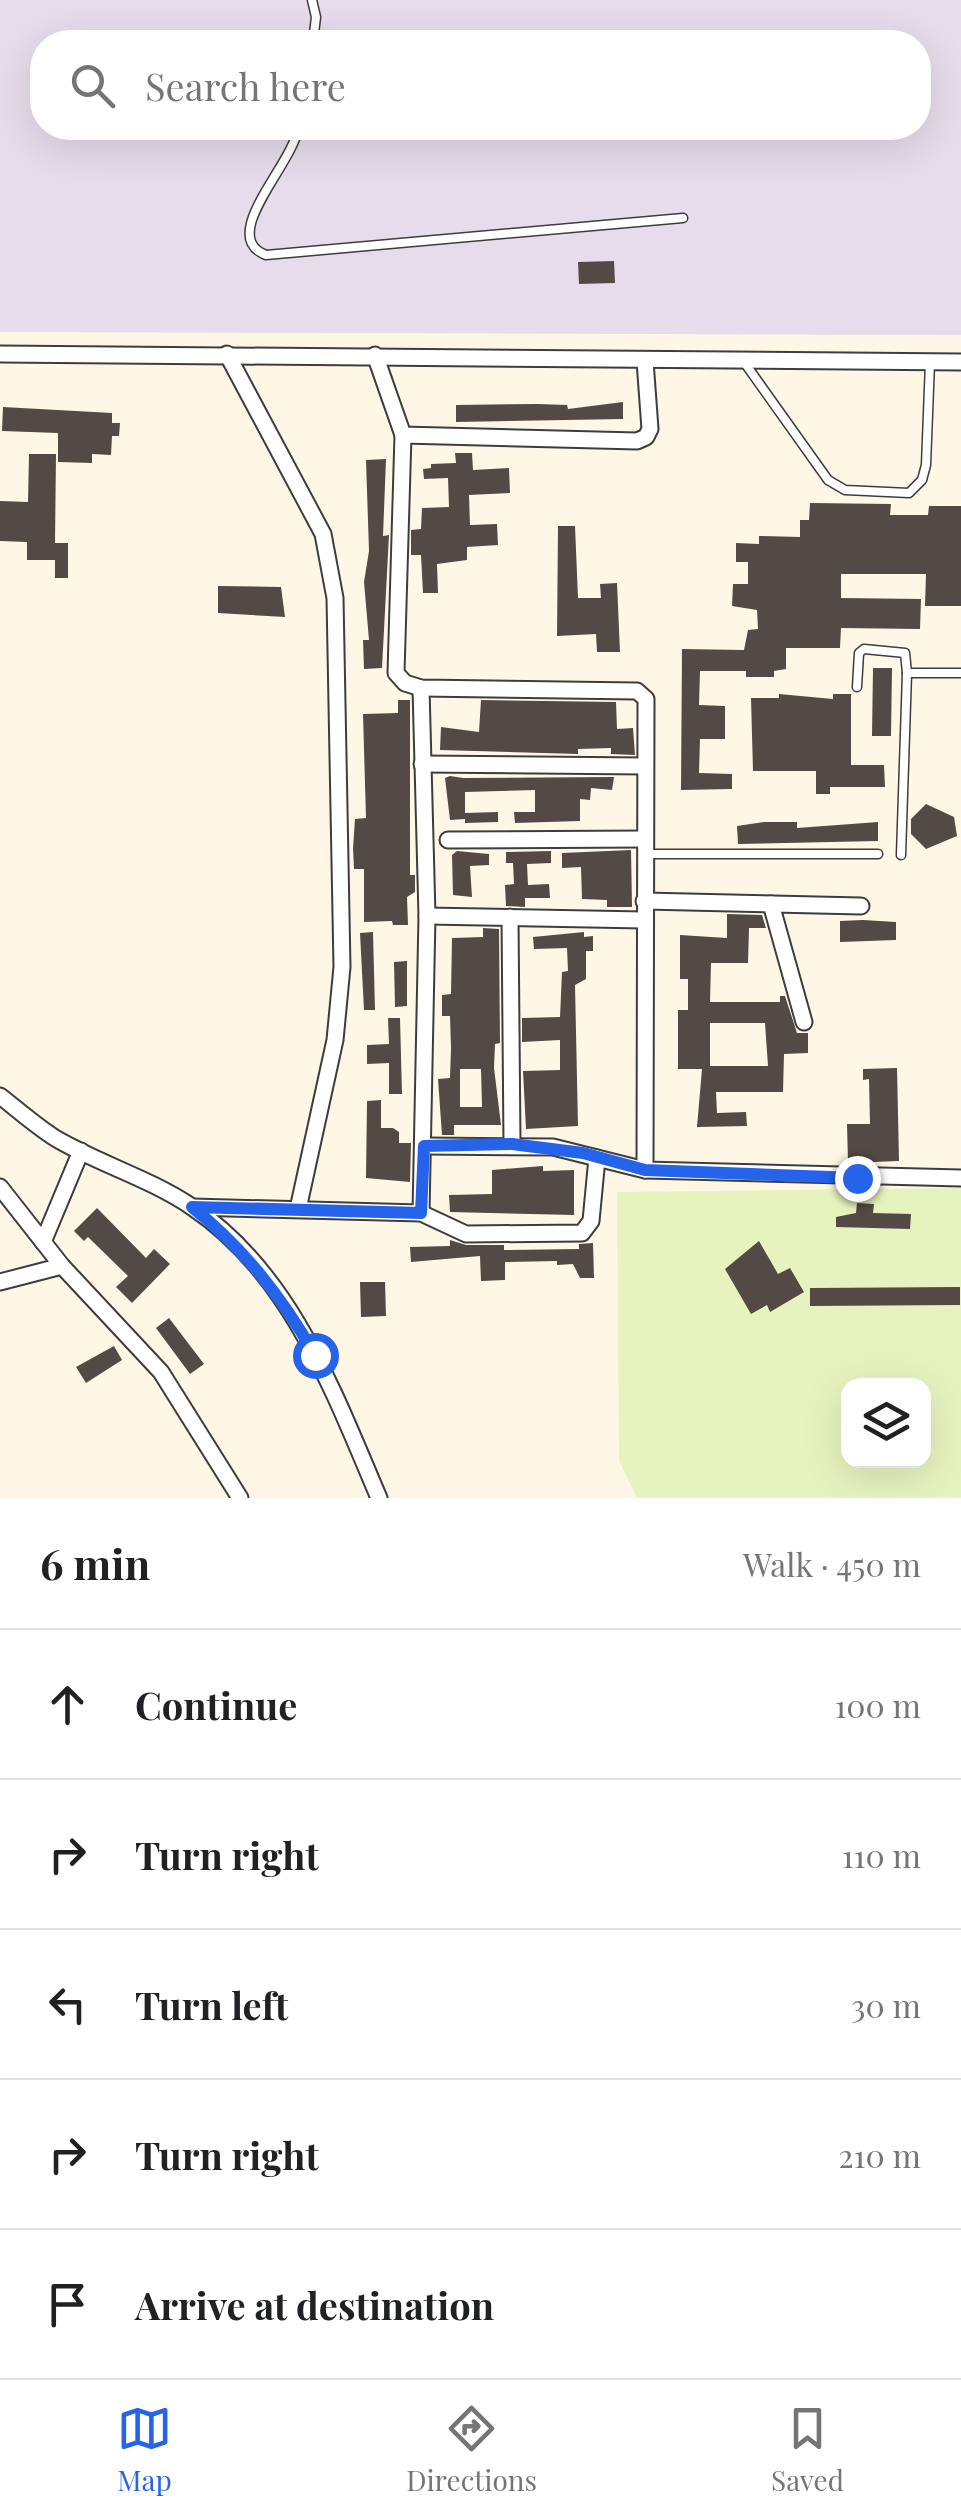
<!DOCTYPE html>
<meta charset="utf-8">
<style>
:root{--surface:#fff;--page:#f6f6f6;--text:#202124;--muted:#757577;--line:#e0e0e0;--accent:#2563eb}
body{margin:0;font-family:"Playfair Display",serif;background:var(--page);color:var(--text)}
.controls{position:absolute;right:30px;bottom:30px;display:grid;overflow:hidden;border-radius:20px;box-shadow:0 10px 40px #0002}
.controls button{width:90px;height:90px;display:grid;place-items:center;padding:0;border:0;border-bottom:2px solid var(--line);background:var(--surface);color:var(--text);font:50px sans-serif}
.stop{position:absolute;width:30px;height:30px;margin:-22px;border:8px solid #2563eb;border-radius:50%;background:#fff}
.stop.end{background:#2563eb;border-color:#fff;box-shadow:0 2px 10px #0008}
.list{margin:0;padding:0;list-style:none}
h2{display:flex;justify-content:space-between;align-items:center;height:130px;margin:0;padding:0 40px;font-size:42px}
h2 small{font-size:32px;font-weight:400;color:var(--muted)}
.list li{display:grid;grid-template-columns:65px 1fr auto;gap:30px;align-items:center;box-sizing:border-box;height:150px;padding:0 40px;border-top:2px solid var(--line)}
.list b{display:block;font-size:38px;white-space:nowrap}
.list em{font-size:32px;font-style:normal;color:var(--muted)}
.icon{flex:none;width:55px;height:55px;fill:none;stroke:currentColor;stroke-width:2;stroke-linecap:round;stroke-linejoin:round}
.map{position:relative;flex:none;width:961px;height:1498px;overflow:hidden}
.search{position:absolute;background:var(--surface);box-shadow:0 10px 40px #0002;left:30px;right:30px;top:30px;height:110px;display:flex;align-items:center;gap:25px;box-sizing:border-box;padding:0 35px;border-radius:40px;color:var(--muted);font-size:38px}
.sheet{height:880px;background:var(--surface)}
nav{display:flex;justify-content:space-around;align-items:center;box-sizing:border-box;height:140px;border-top:2px solid var(--line);background:var(--surface);font-size:28px;color:var(--muted)}
nav a{display:grid;justify-items:center;gap:5px}
nav .on{color:var(--accent)}
.map>svg:first-child{display:block}
.industrial{fill:#e7dceb;fill-rule:evenodd}
.pitch{fill:#e7f3bf;fill-rule:evenodd}
.building{fill:#534945;fill-rule:evenodd}
.lines{fill:none;stroke-linecap:round;stroke-linejoin:round}
.service-casing{stroke:#3d3d3d;stroke-width:11}
.minor-casing{stroke:#3d3d3d;stroke-width:19}
.service{stroke:#fff;stroke-width:8}
.minor{stroke:#fff;stroke-width:15}
.route{stroke:#2563eb;stroke-width:12}
</style>
<div class="map">
<svg width="961" height="1498" viewBox="0 0 961 1498">
<rect width="100%" height="100%" fill="#fff7e6"/>
<path class="industrial" d="M0,0h961v335l-961,-3zM42,42h876v86h-876z"/>
<path class="pitch" d="M961,1188v310h-324l-18,-37 -2,-269zM848,1386h76v74h-76z"/>
<g class="building">
<polygon points="614,261 615,283 579,284 578,262"/>
<polygon points="623,402 623,419 456,422 456,405 538,404 567,405 568,409"/>
<polygon points="3,407 112,413 112,423 120,423 119,436 112,436 111,455 92,454 92,463 58,462 58,433 2,431"/>
<polygon points="455,453 472,453 473,470 509,468 510,493 469,495 470,525 497,524 498,545 467,547 467,560 437,564 438,593 423,593 421,555 411,555 411,530 421,529 422,508 449,507 448,478 424,479 423,469 431,468 431,464 456,463"/>
<polygon points="29,454 56,454 55,543 68,543 68,578 55,578 55,560 27,560 27,542 0,541 0,501 28,502"/>
<polygon points="386,459 383,536 389,535 382,668 364,669 363,640 369,640 364,582 369,551 366,460"/>
<polygon points="810,503 891,504 890,515 928,515 929,506 961,506 961,606 925,606 926,574 841,574 841,598 921,599 920,629 841,628 840,648 786,648 786,669 774,671 774,677 746,677 746,671 700,671 699,705 725,706 725,739 700,739 699,773 732,774 732,789 681,790 682,649 744,650 748,630 758,629 757,610 732,606 733,584 748,584 748,562 736,562 736,543 759,544 759,536 800,537 800,520 809,520"/>
<polygon points="558,526 575,526 578,598 601,598 600,584 617,583 620,652 597,652 596,634 557,636"/>
<polygon points="218,586 281,587 285,617 218,613"/>
<polygon points="873,668 892,668 891,736 872,736"/>
<polygon points="779,694 833,699 833,694 851,694 851,765 884,765 885,787 830,787 830,794 816,794 816,771 753,771 751,698 779,698"/>
<polygon points="398,700 410,700 410,875 415,875 415,892 407,897 408,925 393,925 392,921 364,922 364,869 354,869 353,849 355,819 366,818 363,714 398,713"/>
<polygon points="481,700 616,702 617,729 633,728 635,755 611,754 611,748 578,749 578,754 440,750 441,727 479,732"/>
<polygon points="450,776 463,778 614,777 612,790 591,788 590,800 580,799 580,821 515,823 514,812 535,812 535,790 465,792 465,813 498,812 498,822 465,823 465,819 450,820 445,778"/>
<polygon points="926,804 954,817 957,836 926,849 911,834 911,819"/>
<polygon points="764,822 797,822 797,828 878,822 878,841 738,844 737,826"/>
<polygon points="631,850 632,907 607,907 607,900 582,899 581,867 562,868 562,853"/>
<polygon points="457,851 489,854 489,865 470,866 472,897 453,895 452,855"/>
<polygon points="551,851 551,863 527,864 528,885 549,884 550,898 525,898 525,907 506,906 505,885 514,884 513,863 506,863 506,852"/>
<path d="M727,914l35,1 4,13h-17l-1,35h-37l-1,39h70v-6h5l12,37h11v20l-24,1 -1,38h-67l1,21 29,-1 1,14 -50,1 5,-58h-24v-59h10v-31h-8v-44l47,3zM710,1023h55l3,43h-58z"/>
<polygon points="863,920 896,922 896,940 840,942 840,921"/>
<path d="M483,928l16,1 1,114 -5,1 -1,24 7,57h-47v10h-12l-4,-56 12,-1 1,-30 -1,-32h-8v-21l9,-1 1,-56 31,-1zM460,1069h21l1,38h-22z"/>
<polygon points="373,932 375,1010 364,1010 360,933"/>
<polygon points="584,932 584,937 593,936 593,951 586,951 586,979 575,985 578,1126 526,1129 523,1071 560,1070 560,1040 522,1042 522,1018 560,1017 562,972 568,971 567,948 534,949 533,937"/>
<polygon points="407,961 407,1006 395,1007 394,962"/>
<polygon points="388,1018 400,1018 402,1094 389,1094 389,1063 367,1064 367,1045 389,1044"/>
<polygon points="897,1068 899,1161 848,1163 847,1124 870,1124 869,1079 863,1080 863,1069"/>
<polygon points="381,1100 381,1128 393,1128 399,1132 399,1143 411,1143 410,1182 366,1178 367,1101"/>
<polygon points="543,1166 543,1171 574,1170 574,1215 450,1212 449,1195 492,1194 492,1170"/>
<polygon points="857,1203 874,1204 873,1213 911,1214 910,1229 836,1227 836,1217 856,1213"/>
<polygon points="97,1208 146,1258 154,1249 170,1264 132,1303 116,1287 128,1276 88,1237 84,1241 74,1231"/>
<polygon points="450,1240 466,1245 504,1245 504,1250 579,1249 579,1244 593,1243 594,1278 580,1278 573,1264 557,1265 557,1261 505,1262 505,1280 481,1281 480,1256 411,1262 410,1247 450,1246"/>
<polygon points="759,1241 778,1274 790,1268 804,1292 770,1312 767,1305 751,1314 725,1269"/>
<polygon points="360,1282 385,1282 386,1316 361,1317"/>
<polygon points="960,1287 960,1305 810,1306 810,1288"/>
<polygon points="169,1318 204,1364 190,1374 156,1328"/>
<polygon points="114,1346 122,1360 86,1383 76,1367"/>
</g>
<g class="lines">
<g class="service-casing">
<g id="service">
<polyline points="312,0 316,17 313,42"/>
<path d="M298,128c-5,37 -81,108 -32,127l417,-37"/>
<polyline points="744,362 828,480 845,490 909,493 922,480 926,465 930,362"/>
<polyline points="857,687 859,653 864,649 905,653 907,673 961,673"/>
<polyline points="645,854 878,854"/>
<polyline points="901,855 907,673"/>
</g>
</g>
<g class="minor-casing">
<g id="minor">
<polyline points="0,354 961,362"/>
<polyline points="227,354 323,534 335,598 342,967 335,1040 298,1209"/>
<polyline points="375,355 403,435 637,441 646,437 650,429 645,361"/>
<polyline points="403,435 396,673 405,683 421,688 637,691 646,699 645,1170 961,1178"/>
<polyline points="421,688 427,916 421,1213"/>
<polyline points="422,764 645,766"/>
<polyline points="448,840 645,839"/>
<polyline points="644,901 861,906"/>
<polyline points="771,904 804,1022"/>
<polyline points="427,916 644,920"/>
<polyline points="510,917 512,1144"/>
<path d="M0,1096c18,14 36,30 55,42 44,26 94,40 137,69 99,66 142,186 187,291"/>
<polyline points="424,1146 553,1147 645,1170"/>
<polyline points="0,1187 62,1266 161,1372 240,1498"/>
<polyline points="192,1207 421,1213 466,1234 582,1233 591,1221 597,1158"/>
<polyline points="43,1242 81,1151"/>
<polyline points="0,1282 62,1266"/>
</g>
</g>
<use href="#service" class="service"/>
<use href="#minor" class="minor"/>
</g>
<g class="lines">
<path class="route" d="M315,1355c-34,-59 -70,-105 -123,-148l229,6 3,-67 88,-2 71,9 62,17 212,8"/>
</g>
</svg>
<div class="controls">
<button><svg class="icon" aria-label="layers" viewBox="0 0 24 24"><path d="M12 4l9 5-9 5-9-5zM3 14l9 5 9-5"/></svg></button>
</div>
<div class="stop" style="left:315px;top:1355px"></div>
<div class="stop end" style="left:857px;top:1178px"></div>
<div class="search"><svg class="icon" aria-label="search" viewBox="0 0 24 24"><circle cx="10" cy="10" r="6"/><path d="M15 15l6 6"/></svg>Search here</div>
</div>
<section class="sheet">
<h2>6 min<small>Walk · 450 m</small></h2>
<ul class="list">
<li><svg class="icon" aria-label="ahead" viewBox="0 0 24 24"><path d="M12 20V5M6 11l6-6 6 6"/></svg><div><b>Continue</b></div><em>100 m</em></li>
<li><svg class="icon" aria-label="right" viewBox="0 0 24 24"><path d="M7 20v-9h11M14 6l5 5-5 5"/></svg><div><b>Turn right</b></div><em>110 m</em></li>
<li><svg class="icon" aria-label="left" viewBox="0 0 24 24"><path d="M17 20v-9H6M10 6l-5 5 5 5"/></svg><div><b>Turn left</b></div><em>30 m</em></li>
<li><svg class="icon" aria-label="right" viewBox="0 0 24 24"><path d="M7 20v-9h11M14 6l5 5-5 5"/></svg><div><b>Turn right</b></div><em>210 m</em></li>
<li><svg class="icon" aria-label="arrive" viewBox="0 0 24 24"><path d="M6 21V4h12l-3 4 3 4H6"/></svg><div><b>Arrive at destination</b></div></li>
</ul>
</section>
<nav>
<a class="on"><svg class="icon" aria-label="map" viewBox="0 0 24 24"><path d="M3 6l6-2 6 2 6-2v14l-6 2-6-2-6 2zM9 4v14M15 6v14"/></svg>Map</a>
<a><svg class="icon" aria-label="directions" viewBox="0 0 24 24"><path d="M12 3l9 9-9 9-9-9zM9 14v-3h6M13 9l2 2-2 2"/></svg>Directions</a>
<a><svg class="icon" aria-label="saved" viewBox="0 0 24 24"><path d="M7 4h10v16l-5-4-5 4z"/></svg>Saved</a>
</nav>
